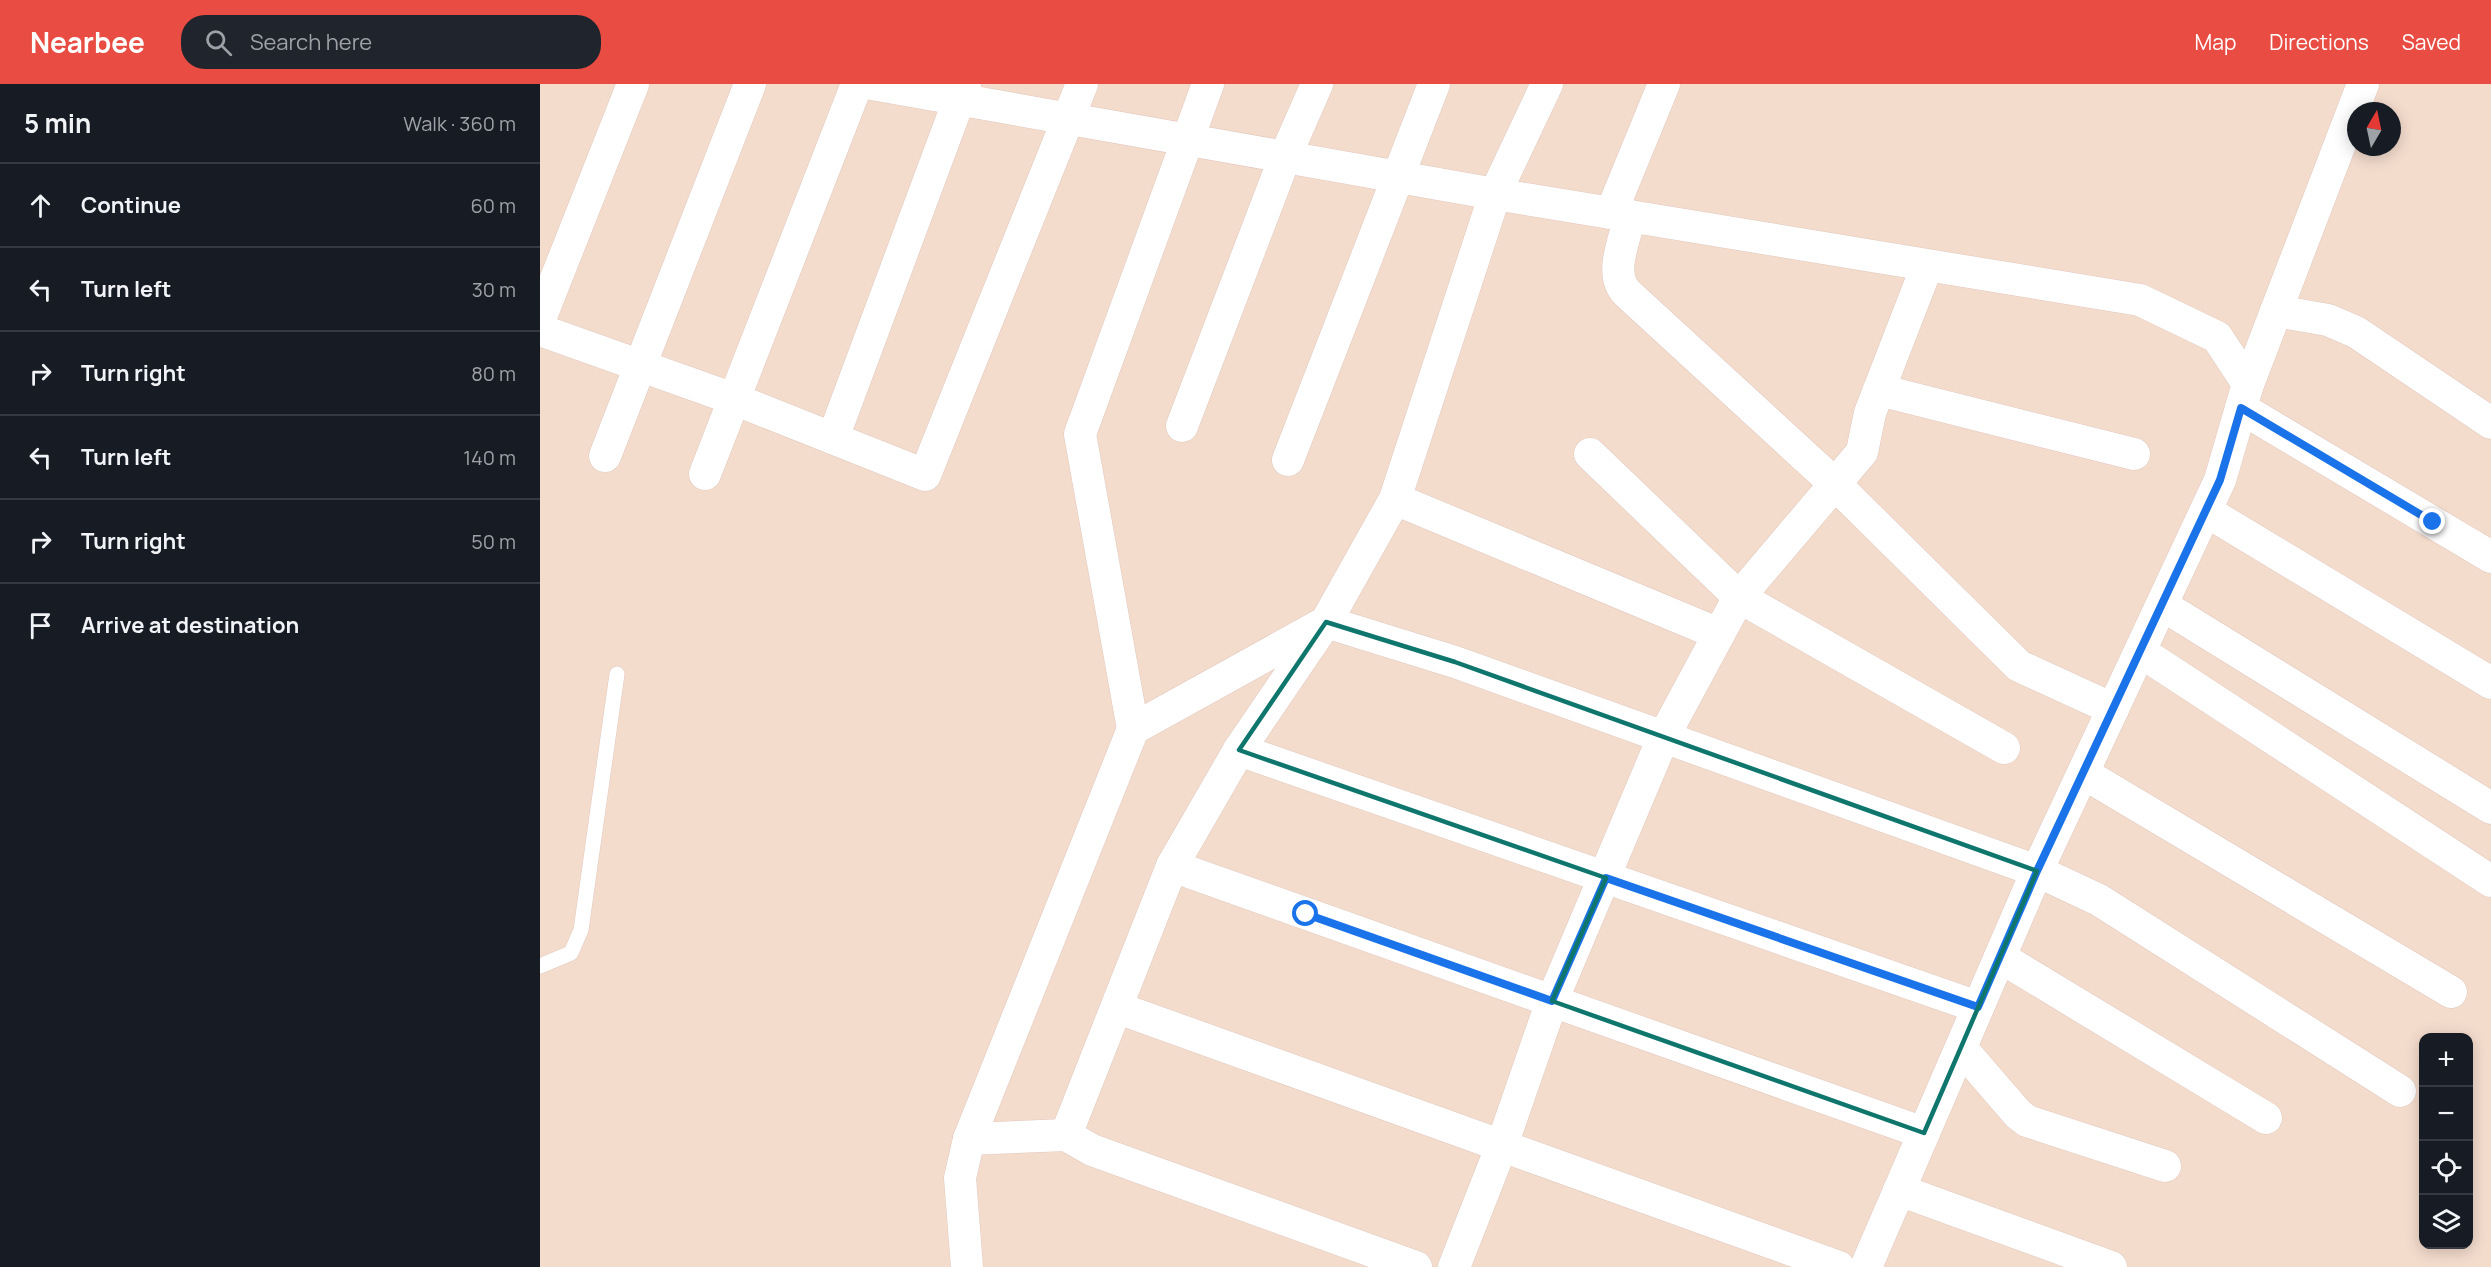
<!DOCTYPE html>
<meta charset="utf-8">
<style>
:root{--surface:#171b24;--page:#20242c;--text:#f1f3f6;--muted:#9ea1a6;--line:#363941;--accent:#e84c42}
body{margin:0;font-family:Manrope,sans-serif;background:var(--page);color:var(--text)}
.controls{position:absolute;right:18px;bottom:18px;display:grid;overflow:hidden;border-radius:12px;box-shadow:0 3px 15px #0003}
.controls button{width:54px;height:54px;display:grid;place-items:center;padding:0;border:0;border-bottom:2px solid var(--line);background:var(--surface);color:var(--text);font:30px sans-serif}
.compass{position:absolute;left:1807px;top:18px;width:54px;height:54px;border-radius:50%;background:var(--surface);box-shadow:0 3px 15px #0003;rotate:9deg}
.stop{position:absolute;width:18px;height:18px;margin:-14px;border:4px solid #1a73e8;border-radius:50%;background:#fff}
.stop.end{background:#1a73e8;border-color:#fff;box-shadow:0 2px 6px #0008}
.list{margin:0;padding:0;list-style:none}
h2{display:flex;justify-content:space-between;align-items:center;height:78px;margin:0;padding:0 24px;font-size:26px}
h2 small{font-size:20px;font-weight:400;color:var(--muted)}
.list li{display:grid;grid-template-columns:39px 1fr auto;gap:18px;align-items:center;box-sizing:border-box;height:84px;padding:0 24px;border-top:2px solid var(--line)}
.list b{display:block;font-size:22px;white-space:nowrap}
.list em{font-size:20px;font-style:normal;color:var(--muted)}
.icon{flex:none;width:33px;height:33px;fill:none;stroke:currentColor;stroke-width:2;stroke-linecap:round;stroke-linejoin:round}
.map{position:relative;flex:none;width:1951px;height:1183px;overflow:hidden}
header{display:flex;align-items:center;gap:36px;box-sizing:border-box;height:84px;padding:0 30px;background:var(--accent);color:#fff}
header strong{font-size:28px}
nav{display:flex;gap:33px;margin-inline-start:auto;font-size:21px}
.search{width:420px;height:54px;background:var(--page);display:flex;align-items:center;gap:15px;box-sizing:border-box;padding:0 21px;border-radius:24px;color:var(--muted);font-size:22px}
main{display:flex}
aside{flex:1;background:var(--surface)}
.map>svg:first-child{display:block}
.residential{fill:#f4dccd;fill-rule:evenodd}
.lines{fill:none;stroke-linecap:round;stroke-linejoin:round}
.lane-casing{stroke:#e2c8be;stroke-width:16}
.street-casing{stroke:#e2c8be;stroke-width:33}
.lane{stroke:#fff;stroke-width:15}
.street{stroke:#fff;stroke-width:32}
.route{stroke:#1a73e8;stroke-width:8}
.marked{fill:none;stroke:#0f766e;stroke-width:4.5;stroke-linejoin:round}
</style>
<header>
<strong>Nearbee</strong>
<div class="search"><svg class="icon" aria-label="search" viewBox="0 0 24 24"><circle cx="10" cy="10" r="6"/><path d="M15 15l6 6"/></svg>Search here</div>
<nav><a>Map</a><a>Directions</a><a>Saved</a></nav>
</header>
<main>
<aside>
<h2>5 min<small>Walk · 360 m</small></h2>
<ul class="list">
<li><svg class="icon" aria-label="ahead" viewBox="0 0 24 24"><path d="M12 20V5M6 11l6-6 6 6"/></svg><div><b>Continue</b></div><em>60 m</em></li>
<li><svg class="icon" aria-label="left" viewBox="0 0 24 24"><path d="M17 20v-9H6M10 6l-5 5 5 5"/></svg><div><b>Turn left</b></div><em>30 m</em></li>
<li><svg class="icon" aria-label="right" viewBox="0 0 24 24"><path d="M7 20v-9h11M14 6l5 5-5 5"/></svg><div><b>Turn right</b></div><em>80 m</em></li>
<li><svg class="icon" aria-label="left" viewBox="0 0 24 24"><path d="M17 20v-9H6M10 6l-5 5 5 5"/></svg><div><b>Turn left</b></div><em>140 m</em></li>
<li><svg class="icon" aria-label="right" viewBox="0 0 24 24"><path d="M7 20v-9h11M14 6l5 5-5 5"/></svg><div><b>Turn right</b></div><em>50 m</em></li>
<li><svg class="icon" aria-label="arrive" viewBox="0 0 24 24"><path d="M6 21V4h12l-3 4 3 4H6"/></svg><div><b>Arrive at destination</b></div></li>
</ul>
</aside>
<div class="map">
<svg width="1951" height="1183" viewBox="0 0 1951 1183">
<rect width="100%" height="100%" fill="#fcecde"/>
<path class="residential" d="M0,0h1951v1183h-1951zM1816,27h36v36h-36zM1884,954h44v206h-44z"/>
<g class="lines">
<g class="lane-casing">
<polyline id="lane" points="0,882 31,869 41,846 77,590"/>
</g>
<g class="street-casing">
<g id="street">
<polyline points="332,0 955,110 1600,216 1677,253 1708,300 1680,396 1497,787 1326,1183"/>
<polyline points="668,0 540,350 593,645 786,538 915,578 1497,787 1559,816 1860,1007"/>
<polyline points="1071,129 1124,0"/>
<path d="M1090,132c-5,24 -22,58 -3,77l208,191 184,182 94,43"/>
<polyline points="1736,227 1788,236 1816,248 1951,339"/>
<polyline points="0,235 93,0"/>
<polyline points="0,246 194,315 385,391 542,0"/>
<polyline points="1707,303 1823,0"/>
<polyline points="1339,306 1594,370"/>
<polyline points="1701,324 1951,473"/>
<polyline points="642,342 745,73 777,0"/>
<polyline points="293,354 425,0"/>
<polyline points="1050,370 1199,513 1464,664"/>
<polyline points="65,372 210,0"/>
<polyline points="748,376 894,0"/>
<polyline points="165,390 317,0"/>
<polyline points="855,415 1179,550"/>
<polyline points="1666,427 1951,599"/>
<polyline points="1622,521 1951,724"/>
<polyline points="1601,568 1951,797"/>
<polyline points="699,666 1438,923"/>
<polyline points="1543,689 1911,908"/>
<polyline points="632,782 1384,1049"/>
<polyline points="1460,873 1726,1034"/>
<polyline points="578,924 1299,1183"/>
<polyline points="1421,964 1478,1030 1487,1037 1625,1082"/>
<polyline points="526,1051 632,782 699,666 786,538 855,415 955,110 1007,0"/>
<polyline points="429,1055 593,645"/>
<polyline points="1359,1106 1571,1183"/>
<polyline points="427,1183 420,1094 429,1055 526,1051 552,1066 876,1183"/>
<polyline points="914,1183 962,1061 1012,917 1123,654 1199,513 1322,368 1330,329 1387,182"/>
</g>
</g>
<use href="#lane" class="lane"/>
<use href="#street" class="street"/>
</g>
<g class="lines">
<polyline class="route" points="766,830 1012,917 1066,794 1438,923 1497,787 1680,396 1701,324 1893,438"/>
</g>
<path class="marked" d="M786,538l129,40 582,209 -113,262 -372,-132 54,-123 -367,-128z"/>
</svg>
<div class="controls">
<button>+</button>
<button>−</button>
<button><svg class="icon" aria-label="locate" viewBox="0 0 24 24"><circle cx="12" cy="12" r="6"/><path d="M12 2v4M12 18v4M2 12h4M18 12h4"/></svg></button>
<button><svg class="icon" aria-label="layers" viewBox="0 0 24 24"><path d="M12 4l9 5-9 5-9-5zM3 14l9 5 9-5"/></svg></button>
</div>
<svg class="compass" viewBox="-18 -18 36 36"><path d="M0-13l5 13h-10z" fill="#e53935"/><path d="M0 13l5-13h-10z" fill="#9ea1a6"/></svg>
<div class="stop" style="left:766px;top:830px"></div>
<div class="stop end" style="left:1893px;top:438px"></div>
</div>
</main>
